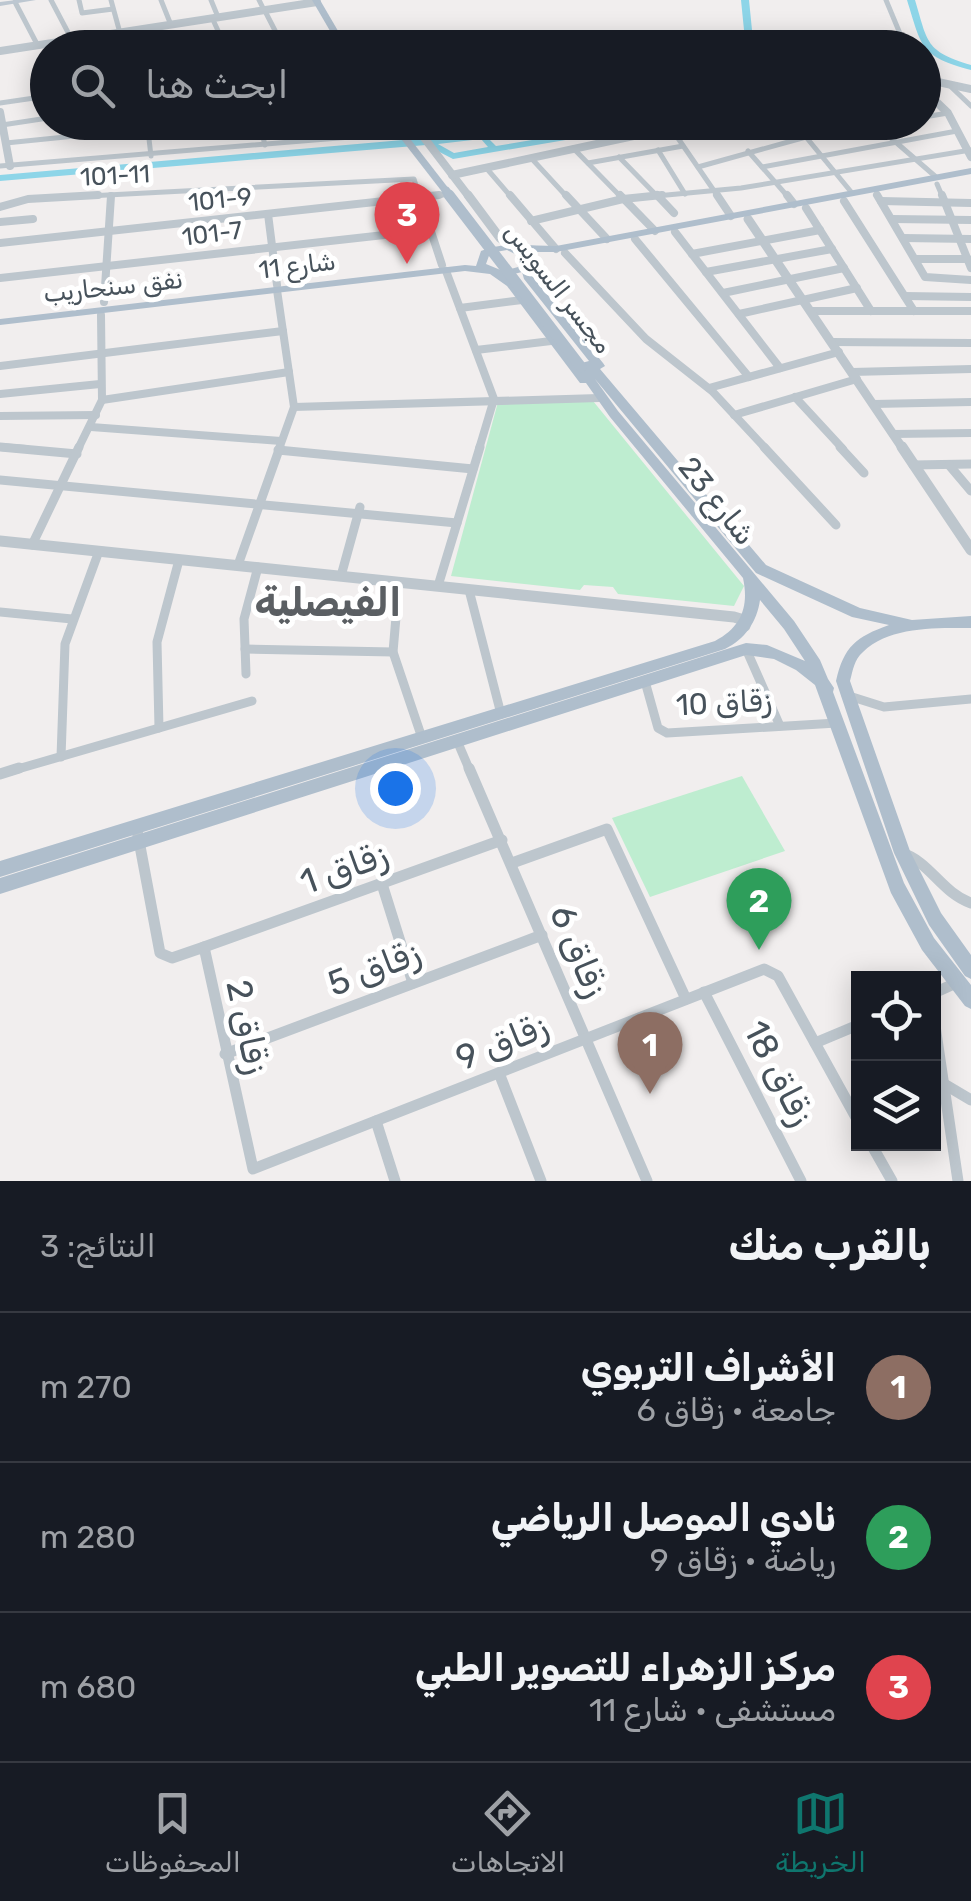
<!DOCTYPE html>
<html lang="ar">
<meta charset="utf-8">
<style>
:root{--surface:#171b24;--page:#20242c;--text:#f1f3f6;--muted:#9ea1a6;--line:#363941;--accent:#0f766e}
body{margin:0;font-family:Rubik,Cairo,sans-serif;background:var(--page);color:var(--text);direction:rtl}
.controls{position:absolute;right:30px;bottom:30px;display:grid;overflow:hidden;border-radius:0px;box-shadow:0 5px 25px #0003}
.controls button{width:90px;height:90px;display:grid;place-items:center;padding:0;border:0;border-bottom:2px solid var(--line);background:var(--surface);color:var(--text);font:50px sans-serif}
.you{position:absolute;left:395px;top:788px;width:35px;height:35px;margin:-25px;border:8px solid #fff;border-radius:50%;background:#1a73e8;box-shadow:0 0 0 15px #1a73e833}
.badge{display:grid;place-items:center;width:65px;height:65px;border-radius:50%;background:var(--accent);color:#fff;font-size:32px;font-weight:700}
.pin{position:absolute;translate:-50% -82px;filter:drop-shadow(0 2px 5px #0008)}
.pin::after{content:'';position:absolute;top:52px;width:35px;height:30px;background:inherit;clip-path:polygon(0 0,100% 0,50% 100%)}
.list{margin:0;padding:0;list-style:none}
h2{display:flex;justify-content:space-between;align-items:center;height:130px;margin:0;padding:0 40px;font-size:42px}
h2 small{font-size:32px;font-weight:400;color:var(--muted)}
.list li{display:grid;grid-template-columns:65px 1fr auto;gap:30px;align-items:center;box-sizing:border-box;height:150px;padding:0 40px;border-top:2px solid var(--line)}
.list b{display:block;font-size:38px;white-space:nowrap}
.list p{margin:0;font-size:32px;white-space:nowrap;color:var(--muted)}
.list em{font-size:32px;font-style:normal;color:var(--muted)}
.icon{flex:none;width:55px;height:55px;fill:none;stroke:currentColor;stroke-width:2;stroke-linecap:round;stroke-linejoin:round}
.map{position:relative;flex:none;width:971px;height:1181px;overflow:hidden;direction:ltr}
.search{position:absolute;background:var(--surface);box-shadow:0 5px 25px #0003;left:30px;right:30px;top:30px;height:110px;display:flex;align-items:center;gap:25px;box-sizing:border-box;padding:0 35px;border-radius:55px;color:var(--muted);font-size:38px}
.sheet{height:580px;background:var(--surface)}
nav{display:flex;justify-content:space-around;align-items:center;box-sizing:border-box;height:140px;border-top:2px solid var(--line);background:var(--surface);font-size:28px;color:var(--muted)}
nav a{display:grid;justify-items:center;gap:5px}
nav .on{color:var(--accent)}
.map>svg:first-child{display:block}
.green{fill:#beedd0}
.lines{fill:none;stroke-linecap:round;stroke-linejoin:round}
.river{fill:#8dd5e8;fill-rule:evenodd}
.minor-far3{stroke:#bdc6cd;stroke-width:5}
.minor-far2{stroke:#bdc6cd;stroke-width:8}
.minor-far1{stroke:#bdc6cd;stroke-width:9}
.minor{stroke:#bdc6cd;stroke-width:11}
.tertiary-far2{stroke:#bdc6cd;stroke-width:8}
.tertiary-far1{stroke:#bdc6cd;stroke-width:9}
.tertiary{stroke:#bdc6cd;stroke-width:11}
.secondary{fill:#bdc7d1;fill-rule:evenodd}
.primary{fill:#afbecc;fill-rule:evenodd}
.primary-bridge-far1{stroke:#afbecc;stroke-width:9}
.primary-bridge{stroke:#afbecc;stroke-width:11}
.labels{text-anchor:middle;stroke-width:10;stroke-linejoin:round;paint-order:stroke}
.far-street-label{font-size:25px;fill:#47525b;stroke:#fff}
.street-label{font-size:30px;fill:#47525b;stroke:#fff}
.near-street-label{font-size:35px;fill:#47525b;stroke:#fff}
.district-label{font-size:40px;font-weight:bold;fill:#5b5f63;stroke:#fff}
</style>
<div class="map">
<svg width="971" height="1181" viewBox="0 0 971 1181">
<rect width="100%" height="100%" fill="#f1eeee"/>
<g class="green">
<polygon points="593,401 744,586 734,606 618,594 613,587 584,585 580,590 451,576 498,402"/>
<polygon points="742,776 785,851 650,897 612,818"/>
</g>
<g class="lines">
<g class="river">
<polygon points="741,0 749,0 752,30 748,48 740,48 744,30"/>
<path d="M907,0h8c13,43 10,51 56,65v5c-51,-14 -49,-22 -64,-70z"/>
<path d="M609,122h11l-19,12 -148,25 -27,-14 -426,36v-6l483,-42 13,13 102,-17zM481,139l7,8 -34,6 -16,-9z"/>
</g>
<g class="minor-far3">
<polyline points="51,0 72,40"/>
<polyline points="79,0 82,13 113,9"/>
<polyline points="111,0 120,33"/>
<polyline points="161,0 171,25"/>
<polyline points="211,0 218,17"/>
<polyline points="259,0 264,10"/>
<polyline points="886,0 906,48"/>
<polyline points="15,2 38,46"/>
<polyline points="266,13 284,48"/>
<polyline points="214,22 226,48"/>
<polyline points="122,36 126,48"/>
<polyline points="175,43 221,36"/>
<polyline points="947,83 971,106"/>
<polyline points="0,103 48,96"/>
<polyline points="924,117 948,113"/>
<polyline points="147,122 151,156"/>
<polyline points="259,122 265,145"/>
<polyline points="2,125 48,118"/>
<polyline points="876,125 936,177"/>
<polyline points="671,128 719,198"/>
<polyline points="806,137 852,193"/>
<polyline points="6,143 213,122"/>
<polyline points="573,148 622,198"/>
<polyline points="658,150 685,194"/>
<polyline points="748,151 789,198"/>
<polyline points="619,157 659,198"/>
<polyline points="532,159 568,198"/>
<polyline points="588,163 683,146"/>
<polyline points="0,166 387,134 393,131 391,122"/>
<polyline points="698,167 806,137 889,122"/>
<polyline points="762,167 957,131"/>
<polyline points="488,170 512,198"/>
<polyline points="937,184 943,198"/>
<polyline points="50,198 414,179 420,198"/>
<polyline points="416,198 443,195"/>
<polyline points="635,198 741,188 971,150"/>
</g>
<g class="minor-far2">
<polyline points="419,195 442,265"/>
<polyline points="510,195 556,249"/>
<polyline points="566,195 607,239"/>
<polyline points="620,195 655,231"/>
<polyline points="657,195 674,213"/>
<polyline points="717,195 731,216"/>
<polyline points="787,195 794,204"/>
<polyline points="877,195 925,277 971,280"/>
<polyline points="942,195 971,268"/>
<polyline points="844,201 914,311"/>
<polyline points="881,201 971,203"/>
<polyline points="0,207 28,199 98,195"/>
<polyline points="806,208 871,311"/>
<polyline points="268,214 277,285"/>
<polyline points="892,219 971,220"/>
<polyline points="531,221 623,199 662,195"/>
<polyline points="0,222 33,219"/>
<polyline points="675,232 780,368"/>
<polyline points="903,238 971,239"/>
<polyline points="635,239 749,377"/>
<polyline points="0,243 439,195"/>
<polyline points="565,253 646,339 712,391 766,449"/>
<polyline points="692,254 820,230"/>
<polyline points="915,259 968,259"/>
<polyline points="446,271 494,399 479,449"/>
<polyline points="706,272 832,249"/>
<polyline points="0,278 429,230"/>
<polyline points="277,290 294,407 279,449"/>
<polyline points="723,293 844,268"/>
<polyline points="905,296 971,297"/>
<polyline points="104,302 111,196"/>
<polyline points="460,308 522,300"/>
<polyline points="811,311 971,311"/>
<polyline points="739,314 857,288"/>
<polyline points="832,342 971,343"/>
<polyline points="476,350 551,341"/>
<polyline points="0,366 283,331"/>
<polyline points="852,372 971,369"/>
<polyline points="709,388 839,352"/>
<polyline points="0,394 100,384"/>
<polyline points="795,397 843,449"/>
<polyline points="102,400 289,372"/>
<polyline points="874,404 971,402"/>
<polyline points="294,407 599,398"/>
<polyline points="734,415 857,379"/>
<polyline points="0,416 96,415"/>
<polyline points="91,427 281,441"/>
<polyline points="893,434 971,433"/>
<polyline points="0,447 26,449"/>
<polyline points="78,449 102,400 101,315"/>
</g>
<g class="minor-far1">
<polyline points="0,447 77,454"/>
<polyline points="764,447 836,525"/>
<polyline points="840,447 864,473"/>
<polyline points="278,450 473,469"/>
<polyline points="913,465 971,464"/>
<polyline points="949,465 971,491"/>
<polyline points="0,480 457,523"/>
<polyline points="32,545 79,447"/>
<polyline points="238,565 280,447"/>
<polyline points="341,576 360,507"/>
<polyline points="399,582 393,652 422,738"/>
<polyline points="438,586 480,447"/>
<polyline points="469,590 501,714"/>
<polyline points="0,612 72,619"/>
<polyline points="245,649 393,652"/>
<polyline points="746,649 780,726"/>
<polyline points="246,674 244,619 258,567"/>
<polyline points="646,685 658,728 667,733 837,723"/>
<polyline points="846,695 884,707 971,699"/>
<polyline points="159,728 157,642 179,560"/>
<polyline points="458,743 470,771"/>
<polyline points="61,757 65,644 99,551"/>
<polyline points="11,771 252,701"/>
</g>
<g class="minor">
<polyline points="469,768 647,1181"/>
<polyline points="0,774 19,768"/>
<polyline points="137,830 160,953 172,958 204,947 253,1169 764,969 778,976 858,1121"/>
<path d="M902,853c28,9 40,40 69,50"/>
<polyline points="512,863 607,829 686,999"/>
<polyline points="382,884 413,983"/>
<polyline points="204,947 502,840"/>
<polyline points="704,992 801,1181"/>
<polyline points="934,993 956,983"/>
<polyline points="934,1019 958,1181"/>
<polyline points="815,1043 858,1025"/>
<polyline points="225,1054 542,935"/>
<polyline points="499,1073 541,1181"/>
<polyline points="934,1078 971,1100"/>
<polyline points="376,1121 395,1181"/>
<polyline points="871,1144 892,1181"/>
</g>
<g class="tertiary-far2">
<polyline points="0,51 317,2"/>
<polyline points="924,79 971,89"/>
<polyline points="924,90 948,113 971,157"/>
<polyline points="0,112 10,166"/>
<polyline points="406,122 422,135 470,198"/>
<polyline points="452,175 699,122"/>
</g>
<g class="tertiary-far1">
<polyline points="468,195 500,238 516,249"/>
<polyline points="748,219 903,449"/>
</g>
<g class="tertiary">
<polyline points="902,447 971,550"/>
<polyline points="0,541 734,617 744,620 745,626"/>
</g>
<polygon class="secondary" points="16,0 36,0 0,6 0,2"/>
<g class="primary">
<polygon points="312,0 320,0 348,48 340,48"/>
<polygon points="388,122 397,122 449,189 449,193 443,193"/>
<path d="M971,168v6l-415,78h-30l5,4 -1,7 3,14 70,86 2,3 -5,3 166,196 94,43 52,12 59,-4v12c-34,0 -82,-2 -108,24 -9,8 -10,18 -13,29l60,170 31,62 30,42v24l-6,-3 -36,-51 -35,-72 -58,-172c8,-35 20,-44 53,-56l-37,-8 -96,-44 -161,-194 23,32 176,210 26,39 8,19 6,9 -1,4 71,191 30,55 37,47v24l-6,-3 -43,-56 -31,-57 -76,-208 -19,-15 -22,-11 -28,-4 -746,239v-16l746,-235 21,2 38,16 -21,-32 -24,-29c-3,22 -15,39 -35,49l-725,228v-16l715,-220c27,-14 34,-35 28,-63l-133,-161 -24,-34h-6l-73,-97 -17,-12 -25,-3 -465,54v-6l465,-54 11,1 5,-15c22,-10 50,-5 75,-5zM507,250l14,7 -3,10 -15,4 -17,-7 4,-11zM522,272l2,7 65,82 -11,3 -63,-82 -9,-6z"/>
</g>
<polyline class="primary-bridge-far1" points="446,191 451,198"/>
<polyline class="primary-bridge" points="449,195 581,367"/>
</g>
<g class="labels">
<g class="far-street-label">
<text transform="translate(115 175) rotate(-3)" y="9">101-11</text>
<text transform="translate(220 199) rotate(-6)" y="9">101-9</text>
<text transform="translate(212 233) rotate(-7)" y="9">101-7</text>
<text transform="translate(297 265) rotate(-7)" y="9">شارع 11</text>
<text transform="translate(113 286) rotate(-6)" y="9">نفق سنحاريب</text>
<text transform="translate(559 288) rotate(52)" y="9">مجسر السويس</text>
</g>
<g class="street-label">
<text transform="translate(717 501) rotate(51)" y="10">شارع 23</text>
<text transform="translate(724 703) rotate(-3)" y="10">زقاق 10</text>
</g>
<g class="near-street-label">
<text transform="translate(344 868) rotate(-20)" y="12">زقاق 1</text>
<text transform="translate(579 951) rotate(67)" y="12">زقاق 6</text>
<text transform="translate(374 968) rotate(-21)" y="12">زقاق 5</text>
<text transform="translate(248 1027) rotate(78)" y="12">زقاق 2</text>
<text transform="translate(502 1042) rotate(-22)" y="12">زقاق 9</text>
<text transform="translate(779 1073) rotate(63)" y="12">زقاق 18</text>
</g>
<g class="district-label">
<text x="328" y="616">الفيصلية</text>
</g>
</g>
</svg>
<div class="controls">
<button><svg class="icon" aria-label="locate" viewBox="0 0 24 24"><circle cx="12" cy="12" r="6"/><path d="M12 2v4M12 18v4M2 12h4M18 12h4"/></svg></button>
<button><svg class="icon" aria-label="layers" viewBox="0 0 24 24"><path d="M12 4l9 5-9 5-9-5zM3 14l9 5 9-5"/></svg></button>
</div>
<div class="you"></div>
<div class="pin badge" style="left:650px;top:1094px;background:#8d6e63">1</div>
<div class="pin badge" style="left:759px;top:950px;background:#2e9e5b">2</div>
<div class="pin badge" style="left:407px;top:264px;background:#e0444e">3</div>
<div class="search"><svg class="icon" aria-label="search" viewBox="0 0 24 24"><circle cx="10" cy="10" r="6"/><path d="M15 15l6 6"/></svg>ابحث هنا</div>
</div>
<section class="sheet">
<h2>بالقرب منك<small>النتائج: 3</small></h2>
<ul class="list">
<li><span class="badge" style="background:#8d6e63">1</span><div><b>الأشراف التربوي</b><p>جامعة · زقاق 6</p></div><em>270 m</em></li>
<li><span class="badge" style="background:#2e9e5b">2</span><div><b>نادي الموصل الرياضي</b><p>رياضة · زقاق 9</p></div><em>280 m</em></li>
<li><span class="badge" style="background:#e0444e">3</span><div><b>مركز الزهراء للتصوير الطبي</b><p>مستشفى · شارع 11</p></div><em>680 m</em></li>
</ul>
</section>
<nav>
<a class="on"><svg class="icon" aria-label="map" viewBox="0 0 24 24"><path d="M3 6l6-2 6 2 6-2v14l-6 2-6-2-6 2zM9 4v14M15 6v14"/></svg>الخريطة</a>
<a><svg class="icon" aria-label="directions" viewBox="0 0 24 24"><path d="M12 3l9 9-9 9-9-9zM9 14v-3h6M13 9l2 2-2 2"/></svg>الاتجاهات</a>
<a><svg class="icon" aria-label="saved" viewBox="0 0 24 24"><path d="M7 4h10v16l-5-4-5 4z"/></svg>المحفوظات</a>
</nav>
